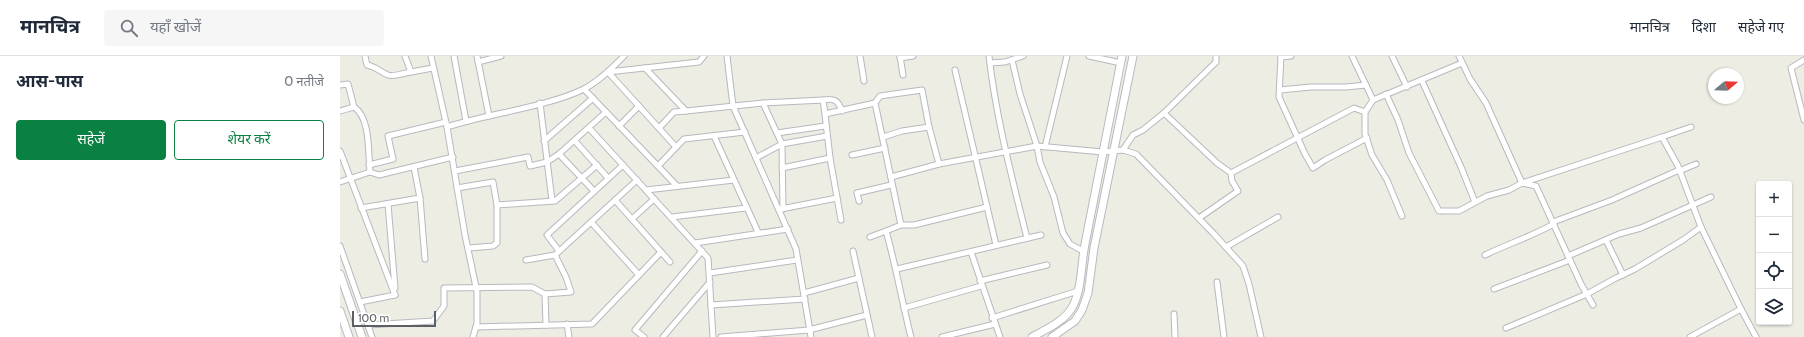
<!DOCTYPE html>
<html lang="hi">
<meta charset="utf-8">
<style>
:root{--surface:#fff;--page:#f6f6f7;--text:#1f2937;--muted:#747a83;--line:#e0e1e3;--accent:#0b8043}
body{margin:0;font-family:Cabin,"Noto Sans Devanagari",sans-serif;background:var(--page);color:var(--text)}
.controls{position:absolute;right:12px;bottom:12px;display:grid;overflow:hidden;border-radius:4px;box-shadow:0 1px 3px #0004}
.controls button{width:36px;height:36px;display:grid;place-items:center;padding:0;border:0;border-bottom:1px solid var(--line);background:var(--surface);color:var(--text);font:20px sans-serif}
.compass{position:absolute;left:1368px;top:12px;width:36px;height:36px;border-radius:50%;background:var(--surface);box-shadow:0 1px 3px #0004;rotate:71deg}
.scale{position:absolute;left:12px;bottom:10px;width:84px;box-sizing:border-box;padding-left:4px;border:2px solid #5c5f64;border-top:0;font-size:11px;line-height:14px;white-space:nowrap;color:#5c5f64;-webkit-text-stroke:3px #fff;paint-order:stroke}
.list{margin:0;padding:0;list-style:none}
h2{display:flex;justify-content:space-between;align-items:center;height:52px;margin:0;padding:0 16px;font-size:17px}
h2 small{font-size:13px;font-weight:400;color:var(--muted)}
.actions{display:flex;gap:8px;padding:12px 16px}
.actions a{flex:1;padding:9px 0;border:1px solid var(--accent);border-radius:4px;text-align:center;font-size:14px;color:var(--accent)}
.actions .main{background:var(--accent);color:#fff}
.icon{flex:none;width:22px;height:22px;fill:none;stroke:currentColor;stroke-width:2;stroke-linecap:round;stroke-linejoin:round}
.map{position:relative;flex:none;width:1464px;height:281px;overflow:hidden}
header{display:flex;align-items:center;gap:24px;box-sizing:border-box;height:56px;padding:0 20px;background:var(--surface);border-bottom:1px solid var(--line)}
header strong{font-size:19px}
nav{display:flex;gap:22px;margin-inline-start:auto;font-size:14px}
.search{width:280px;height:36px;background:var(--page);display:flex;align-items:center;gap:10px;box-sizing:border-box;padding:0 14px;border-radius:4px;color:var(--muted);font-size:15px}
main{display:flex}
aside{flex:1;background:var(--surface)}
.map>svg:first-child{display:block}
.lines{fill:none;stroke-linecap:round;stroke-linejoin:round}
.street-casing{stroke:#b6b9be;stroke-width:7}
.secondary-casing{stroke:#b7bac0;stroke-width:9}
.street{stroke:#fff;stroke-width:5}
.secondary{stroke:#fff;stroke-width:7}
</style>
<header>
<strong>मानचित्र</strong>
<div class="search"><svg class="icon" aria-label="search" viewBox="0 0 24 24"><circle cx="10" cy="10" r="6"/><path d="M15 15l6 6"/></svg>यहाँ खोजें</div>
<nav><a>मानचित्र</a><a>दिशा</a><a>सहेजे गए</a></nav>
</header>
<main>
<aside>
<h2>आस-पास<small>0 नतीजे</small></h2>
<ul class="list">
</ul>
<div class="actions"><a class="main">सहेजें</a><a>शेयर करें</a></div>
</aside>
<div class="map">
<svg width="1464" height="281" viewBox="0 0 1464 281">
<rect width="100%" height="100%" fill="#eeede4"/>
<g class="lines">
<g class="street-casing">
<g id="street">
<path d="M25,0l2,9c10,2 13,7 21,10 6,2 16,-2 23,-3"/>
<polyline points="65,0 71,16 93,12"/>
<polyline points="91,0 107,71 125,179 137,236 137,267 133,281"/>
<polyline points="114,0 126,65"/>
<polyline points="137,0 149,60"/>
<polyline points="387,0 393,50 456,193 471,281"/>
<polyline points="520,0 524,25"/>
<polyline points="560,0 563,19"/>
<path d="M649,0c7,62 23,122 38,182"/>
<polyline points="749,0 781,7"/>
<polyline points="941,0 939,41 965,98 973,112 985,104 1027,82"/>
<polyline points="1012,0 1033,44"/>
<polyline points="1052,0 1067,31"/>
<polyline points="1119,0 1130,23 1146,47 1182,127 1196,130 1241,228 1253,249"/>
<polyline points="941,1 951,0"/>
<polyline points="560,2 573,0"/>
<polyline points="672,4 680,38 697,90 700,106 714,141 723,177 730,188 743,195"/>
<polyline points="1464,4 1451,12 1464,64"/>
<polyline points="138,6 161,0"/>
<polyline points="650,7 665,6 683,0"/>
<polyline points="305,12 346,55"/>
<polyline points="615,14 656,189"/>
<polyline points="268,16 336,91"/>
<polyline points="268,16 359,6 364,0"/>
<polyline points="1082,25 1121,111 1135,146"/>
<polyline points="0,29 8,28 14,51"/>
<polyline points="244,33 337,130"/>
<polyline points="940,34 971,31 1006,31 1026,29"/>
<polyline points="1046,38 1058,64 1069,97 1099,155 1119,155 1147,140 1169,134 1182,127 1322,81 1338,110 1361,171 1401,253 1350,281"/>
<path d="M483,44c11,-2 15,0 19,11"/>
<polyline points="200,47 212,145"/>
<polyline points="423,47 442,88 443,153"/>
<path d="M0,55l14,-4c17,11 14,47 16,65l-30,10"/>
<polyline points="824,57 877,107 891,117 892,125 898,135 859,162"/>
<polyline points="485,58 490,102 501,164"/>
<polyline points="279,70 299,50"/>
<path d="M107,71c43,-14 97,-19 137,-38 15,-8 28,-21 40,-33"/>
<polyline points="249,72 368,202 373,281"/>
<polyline points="319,72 334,56 346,55 423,47 483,44 485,58 535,47"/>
<polyline points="437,77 485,70"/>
<polyline points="374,80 418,176"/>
<polyline points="543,81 562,75 589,71"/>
<polyline points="1322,81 1351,71"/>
<polyline points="204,85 253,42"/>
<polyline points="235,85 268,122"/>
<polyline points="705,91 727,0"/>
<polyline points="783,94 793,79 803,74 824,57 876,6 876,0"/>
<polyline points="0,95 55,239"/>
<polyline points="219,98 254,135"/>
<polyline points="512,99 545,92"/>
<polyline points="416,102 442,88 487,80"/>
<polyline points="29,109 53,103 48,80 106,66"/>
<polyline points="318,110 344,83 405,76"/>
<polyline points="74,111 80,142"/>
<polyline points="442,112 490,102"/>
<polyline points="115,115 188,101 190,110 207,106 219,98 266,56"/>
<polyline points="1339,115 1356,108"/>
<polyline points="30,116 39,119 113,101"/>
<polyline points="891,117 1014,52 1025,56"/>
<polyline points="551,121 599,108 697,90 763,96 783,94 796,98 874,178 903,210 909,228 921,281"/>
<polyline points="117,132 153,126 157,149 157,187 153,190 129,192"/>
<polyline points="306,134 394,124"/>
<polyline points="275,144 330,206"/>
<polyline points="519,145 517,137 551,129"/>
<polyline points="48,148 55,232"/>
<polyline points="157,149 215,145 257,109"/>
<polyline points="21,152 80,142 85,203"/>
<polyline points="441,153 497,142"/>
<polyline points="1062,160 1047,124 1032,99 1025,78 1025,56 1033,44 1122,7"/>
<polyline points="332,161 406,152"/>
<polyline points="292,163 314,143"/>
<polyline points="251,166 299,219"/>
<polyline points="1213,166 1272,144 1339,114"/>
<polyline points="561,169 574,169 647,151"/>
<polyline points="530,181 546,175"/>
<polyline points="1266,184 1283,219"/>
<polyline points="355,187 448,173"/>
<polyline points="0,190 32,281"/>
<polyline points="886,191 938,161"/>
<polyline points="219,195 207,179 283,109"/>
<polyline points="513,195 532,281"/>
<polyline points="631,196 660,281"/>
<path d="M1145,199c23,-11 47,-19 69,-31"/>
<polyline points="1228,200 1279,178 1301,172 1371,141"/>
<polyline points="186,204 215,199"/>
<polyline points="557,213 701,179"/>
<polyline points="370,217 457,204"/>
<polyline points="640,225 707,209"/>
<polyline points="877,226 884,281"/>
<polyline points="1154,233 1230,204"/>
<polyline points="464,237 519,222"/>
<polyline points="205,238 206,269"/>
<polyline points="20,246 55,239"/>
<polyline points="371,249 465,243"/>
<polyline points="564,252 641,230"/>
<polyline points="1401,253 1416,281"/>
<polyline points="834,258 835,281"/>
<polyline points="652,262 738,235"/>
<polyline points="227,268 229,281"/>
<polyline points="28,269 93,265 104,250 104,232 192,231 205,238 231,236 226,221 215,199 297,124"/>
<polyline points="136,271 252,268 321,196"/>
<polyline points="1166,272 1247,238 1276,222 1295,213 1343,184 1361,171"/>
<polyline points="304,281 295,274 362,195"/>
<polyline points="323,281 370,226"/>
<polyline points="381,281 469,274 527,259"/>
<path d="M571,281c-9,-35 -15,-71 -25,-106l15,-6 -26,-122 5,-7 42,-6 7,37 10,37"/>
<polyline points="602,281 655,268"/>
</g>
</g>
<g class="secondary-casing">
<g id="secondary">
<polyline points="0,218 22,281"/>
<polyline points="0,255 9,281"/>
<path d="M692,281c15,-8 33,-16 41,-31 9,-18 8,-42 12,-62 12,-63 25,-125 37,-188"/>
<polyline points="712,281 735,265 742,254 748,237 754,192 793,0"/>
</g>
</g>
<use href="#street" class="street"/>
<use href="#secondary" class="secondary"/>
</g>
</svg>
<div class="controls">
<button>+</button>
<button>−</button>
<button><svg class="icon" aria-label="locate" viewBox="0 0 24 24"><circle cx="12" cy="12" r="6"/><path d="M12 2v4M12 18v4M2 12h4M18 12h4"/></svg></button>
<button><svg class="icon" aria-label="layers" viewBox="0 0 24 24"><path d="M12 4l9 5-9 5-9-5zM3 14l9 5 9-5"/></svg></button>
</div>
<svg class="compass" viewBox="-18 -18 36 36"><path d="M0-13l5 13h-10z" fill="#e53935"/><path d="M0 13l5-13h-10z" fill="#747a83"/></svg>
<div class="scale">100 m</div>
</div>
</main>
